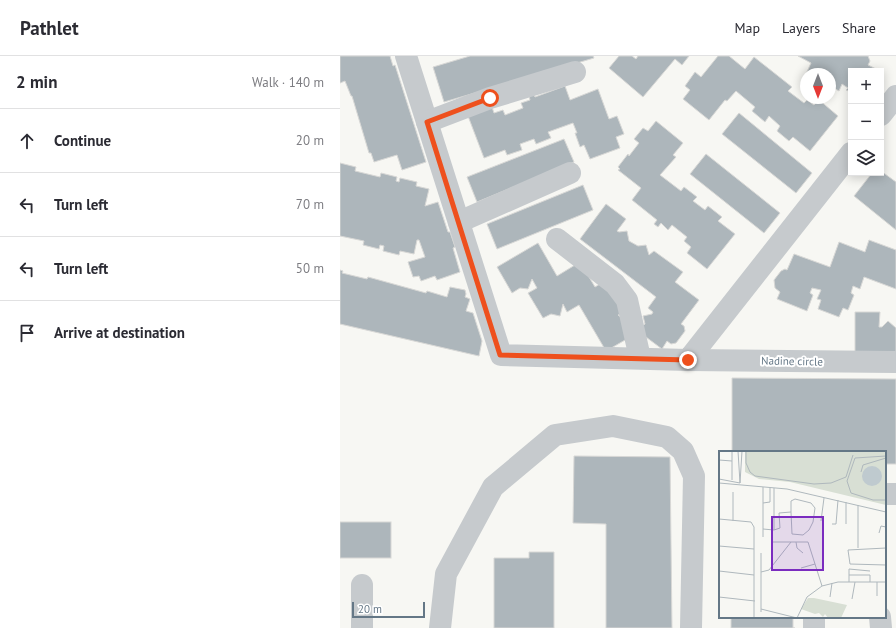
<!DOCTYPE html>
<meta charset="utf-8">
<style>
:root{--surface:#fff;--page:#f2f2f3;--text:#2b2b33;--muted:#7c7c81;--line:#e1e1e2}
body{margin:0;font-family:"PT Sans",sans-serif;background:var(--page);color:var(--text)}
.controls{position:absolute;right:12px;top:12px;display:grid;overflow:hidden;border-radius:0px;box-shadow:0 2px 10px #0003}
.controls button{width:36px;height:36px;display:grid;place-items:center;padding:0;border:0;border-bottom:1px solid var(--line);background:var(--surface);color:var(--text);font:20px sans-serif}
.compass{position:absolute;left:460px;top:12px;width:36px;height:36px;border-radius:50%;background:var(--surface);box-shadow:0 2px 10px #0003;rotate:180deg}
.scale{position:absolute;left:12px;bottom:10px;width:73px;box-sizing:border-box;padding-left:4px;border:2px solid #647786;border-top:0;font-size:11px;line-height:14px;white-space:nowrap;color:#647786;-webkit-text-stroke:3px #fff;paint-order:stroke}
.stop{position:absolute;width:12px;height:12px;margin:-9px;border:3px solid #ee501d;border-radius:50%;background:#fff}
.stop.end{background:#ee501d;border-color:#fff;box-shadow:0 1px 4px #0008}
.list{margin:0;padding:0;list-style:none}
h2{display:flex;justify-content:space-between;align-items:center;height:52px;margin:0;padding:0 16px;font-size:17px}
h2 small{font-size:13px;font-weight:400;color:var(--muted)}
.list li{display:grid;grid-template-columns:26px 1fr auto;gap:12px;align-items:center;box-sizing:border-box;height:64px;padding:0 16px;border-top:1px solid var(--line)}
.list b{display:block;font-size:15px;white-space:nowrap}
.list em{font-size:13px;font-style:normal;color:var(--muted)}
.icon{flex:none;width:22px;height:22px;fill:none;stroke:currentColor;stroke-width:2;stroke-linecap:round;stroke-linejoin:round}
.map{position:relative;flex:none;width:556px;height:572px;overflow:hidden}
header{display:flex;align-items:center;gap:24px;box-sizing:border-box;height:56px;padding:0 20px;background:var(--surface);border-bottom:1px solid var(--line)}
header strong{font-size:19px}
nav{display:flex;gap:22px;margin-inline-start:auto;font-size:14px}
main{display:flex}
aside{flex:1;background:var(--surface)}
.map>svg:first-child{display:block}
.building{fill:#adb6bb;stroke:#d8d8d6}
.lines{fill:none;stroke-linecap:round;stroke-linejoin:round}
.minor{stroke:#c6cacd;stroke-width:22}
.route{stroke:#ee501d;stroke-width:5}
.labels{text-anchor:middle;stroke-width:4;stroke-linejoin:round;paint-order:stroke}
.street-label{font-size:11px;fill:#647786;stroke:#fff}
.inset-road{fill:none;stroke:#afb8bd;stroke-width:1}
.view{fill:#7b2cbf;fill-opacity:0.15;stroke:#7b2cbf;stroke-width:2}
.inset-edge{fill:none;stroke:#647786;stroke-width:2}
</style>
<header>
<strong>Pathlet</strong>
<nav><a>Map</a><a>Layers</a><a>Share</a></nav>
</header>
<main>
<aside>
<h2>2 min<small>Walk · 140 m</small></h2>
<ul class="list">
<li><svg class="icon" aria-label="ahead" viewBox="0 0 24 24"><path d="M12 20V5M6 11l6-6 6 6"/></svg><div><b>Continue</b></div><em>20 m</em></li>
<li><svg class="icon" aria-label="left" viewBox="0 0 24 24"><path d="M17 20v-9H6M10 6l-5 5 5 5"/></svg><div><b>Turn left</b></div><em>70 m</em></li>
<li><svg class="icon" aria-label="left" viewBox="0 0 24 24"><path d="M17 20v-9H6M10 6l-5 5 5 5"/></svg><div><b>Turn left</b></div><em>50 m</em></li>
<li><svg class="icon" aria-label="arrive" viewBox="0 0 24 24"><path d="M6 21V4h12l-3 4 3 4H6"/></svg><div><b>Arrive at destination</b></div></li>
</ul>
</aside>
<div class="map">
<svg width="556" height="572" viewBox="0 0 556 572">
<rect width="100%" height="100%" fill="#f7f7f3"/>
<g class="building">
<polygon points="0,0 50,0 53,10 55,9 86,106 62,114 57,99 34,106 31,97 29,97 12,40 11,40 5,25 0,27"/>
<polygon points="130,0 253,0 254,2 104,46 93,11"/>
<polygon points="279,0 292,0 296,3 298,0 349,0 342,9 335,3 303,41 269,12"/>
<polygon points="378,0 389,0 405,13 414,1 452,31 448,35 464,47 467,44 474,49 478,43 498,60 470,95 453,81 449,85 437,75 440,70 429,60 425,66 412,55 415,51 396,35 387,45 385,44 369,64 343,43 350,34 345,30 355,16 361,21"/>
<polygon points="458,0 528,0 530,5 528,9 536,13 535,15 511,15 511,36 506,34 508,32 502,28 499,35 490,30 490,18 466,18 471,7"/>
<polygon points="225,30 230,44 258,33 269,63 277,60 284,78 276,81 280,92 250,103 244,89 240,91 235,77 237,77 233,67 208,76 211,82 196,88 194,83 180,88 182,94 167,99 165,94 144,102 128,60 152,51 154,57 163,54 165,59 183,52 181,47 190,44 189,40 193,38 195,41"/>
<polygon points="399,57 472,117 456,137 382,78"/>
<polygon points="316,65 343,87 333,99 336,101 320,119 341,135 344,131 357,141 353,145 365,154 368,150 382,161 378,165 395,178 367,213 347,197 351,191 344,185 347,181 332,169 328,174 321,167 318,171 314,168 317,164 292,144 301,132 278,114 280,113 278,111 288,98 289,100 299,87 294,83 303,72 308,75"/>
<polygon points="224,83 234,106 137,146 127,121"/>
<polygon points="366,98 440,157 424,177 350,118"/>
<polygon points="0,107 16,111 15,115 40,121 41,117 57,121 56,125 59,126 60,122 77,126 76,130 89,133 85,150 98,146 108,176 110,176 115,191 113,192 120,216 97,224 95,220 81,225 79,220 73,221 68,206 85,201 79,184 77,184 74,198 60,195 59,199 43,195 44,190 40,189 39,193 23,189 24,185 0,180"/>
<polygon points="541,115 556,126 556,174 514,140 532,117 541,117"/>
<polygon points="243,129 253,154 157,193 147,168"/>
<polygon points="266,148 286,163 277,175 279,176 287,175 289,185 298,190 306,189 309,199 314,195 343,216 335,226 359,244 341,268 344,270 345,275 336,287 331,288 327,285 322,293 298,275 305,268 303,260 312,258 313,256 308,252 316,241 240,183"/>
<polygon points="529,184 556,194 556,233 524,221 520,233 513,230 511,237 514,239 508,254 503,252 499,261 478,253 481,244 477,243 481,234 472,232 470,237 473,239 467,255 437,243 440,236 435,232 434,224 441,215 445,213 447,214 454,198 490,211 499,186 525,196"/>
<polygon points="198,187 217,220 240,206 255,231 265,225 284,256 278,259 280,261 288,264 292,280 266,295 239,249 227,256 223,248 220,260 211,258 203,262 188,237 197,232 192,223 188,233 180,232 172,237 157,211"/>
<polygon points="0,214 3,215 2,217 27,223 28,221 86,237 87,235 107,241 110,231 125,234 126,238 125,241 130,243 126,255 133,257 142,285 139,300 0,268"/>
<polygon points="515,256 540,256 539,271 542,271 548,265 556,272 556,300 515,300"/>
<polygon points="392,322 556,323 556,408 545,408 545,396 392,396"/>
<polygon points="234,400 330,401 332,572 266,572 266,468 233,467"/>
<rect x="0" y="466" width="51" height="36"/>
<polygon points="189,496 214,496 214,572 154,572 154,502 189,502"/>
<polygon points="391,561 453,562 453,572 455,572 391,572"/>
</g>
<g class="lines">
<g class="minor">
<polyline points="66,0 161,299 348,304 511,97"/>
<polyline points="541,59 556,40"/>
<polyline points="87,66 150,42 235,16"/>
<polyline points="119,166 230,117"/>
<polyline points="217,183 275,228 287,244 300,302"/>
<polyline points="348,304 555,306"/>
<polyline points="545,438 556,438"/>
<polyline points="22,529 22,572"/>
<polyline points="474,561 474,572"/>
<polyline points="540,561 541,572"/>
<polyline points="100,572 106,518 153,431 215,379 273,370 327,381 343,395 354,420 351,572"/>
</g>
</g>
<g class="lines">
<polyline class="route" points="150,42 87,66 160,299 348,304"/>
</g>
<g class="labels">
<g class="street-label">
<text transform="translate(452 305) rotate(1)" y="4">Nadine circle</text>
</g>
</g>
<g transform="translate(379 395)">
<rect width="167" height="167" fill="#f7f7f3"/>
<path d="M26,0h141v54l-96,-23 -31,-3 -14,-7zM89,147h6l33,7 -6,13h-13l-3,-4 -2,3 -4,-4 -4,1 -14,-5z" fill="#d8dfd4"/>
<path d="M143 25a10 10 0 1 1 20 0a10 10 0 1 1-20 0Z" fill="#bfcacf"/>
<path class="inset-road" d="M19,0l2,32M27,0v12l4,9 5,4 59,8 17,-1 15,-6 7,-22M167,5l-31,2 -8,23 4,12 22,7h13M0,9l13,1M142,21l2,-7 23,-7M0,28l21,4M13,29v-29M0,32l68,6 99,23M21,32l2,-32M44,36v16l7,-1v-15M44,52v34M0,68l32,3 3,5v91M14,70v-29M102,70l3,-23M113,73h4l2,-24M127,73v-22M44,78l11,1v-42M55,79l6,-2 -1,-15 12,-1v-11l4,-2 16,4 4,5 -2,14 -4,8 -6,5 -11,-1 -1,-22M160,82l2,-7 5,1M53,91h19M77,91l1,6 6,5M0,95l35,3M139,97v-43M167,97l-38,2 2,14 36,1M82,117l14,-4M0,120l35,4M42,121v-19M130,124h21v7M130,131v-13l21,2M158,131v14M0,146l36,4M111,146l2,-14M133,148l3,-17M42,158l36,9M42,161v-40l8,-2 22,-28h17l14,44M78,167l10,-21 15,-11 16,-4h48"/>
<path class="view" d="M53,66h51v53h-51z"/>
<rect width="167" height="167" class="inset-edge"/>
</g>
</svg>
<div class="controls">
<button>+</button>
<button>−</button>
<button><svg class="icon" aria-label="layers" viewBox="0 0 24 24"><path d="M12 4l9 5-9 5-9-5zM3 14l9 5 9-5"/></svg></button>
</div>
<svg class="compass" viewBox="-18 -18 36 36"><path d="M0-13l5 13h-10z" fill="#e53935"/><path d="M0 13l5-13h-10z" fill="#7c7c81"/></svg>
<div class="scale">20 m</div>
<div class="stop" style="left:150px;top:42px"></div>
<div class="stop end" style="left:348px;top:304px"></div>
</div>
</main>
